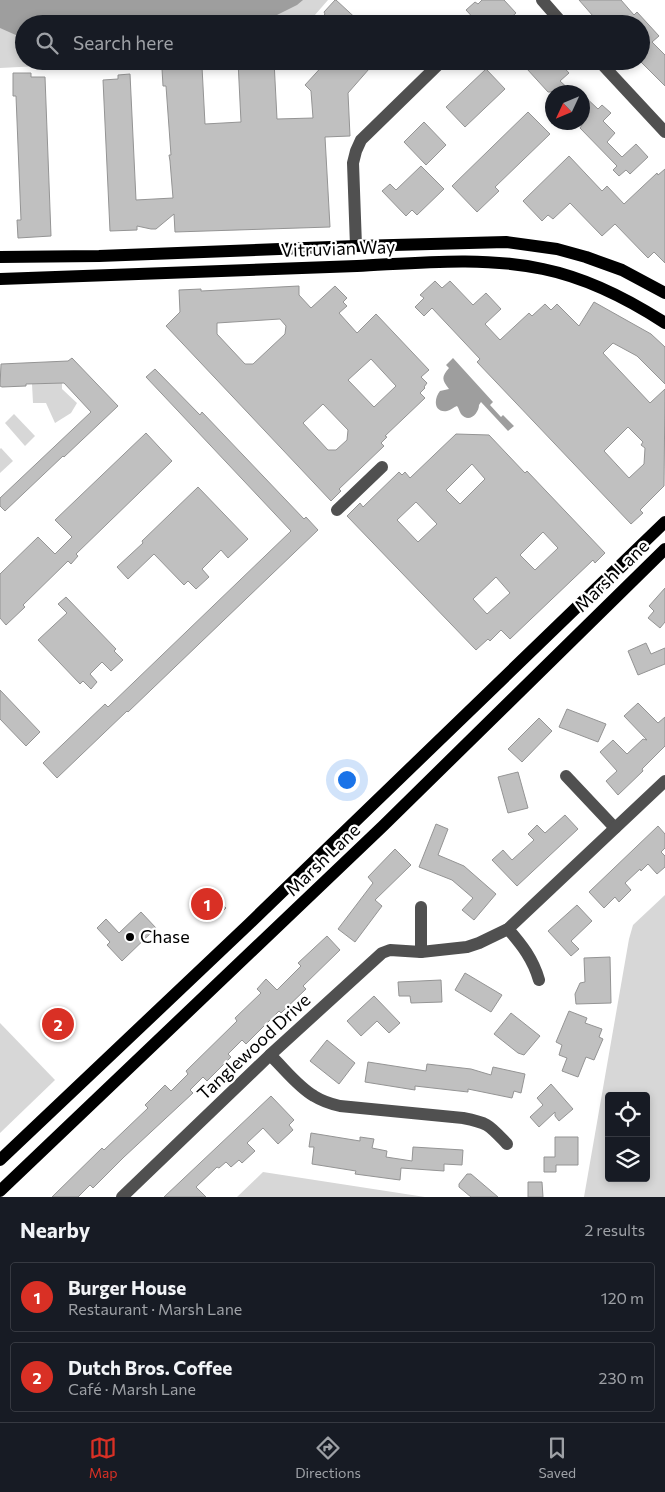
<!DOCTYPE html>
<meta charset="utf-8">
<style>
:root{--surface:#171b24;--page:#242831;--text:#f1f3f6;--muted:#9ea1a6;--line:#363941;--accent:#d93025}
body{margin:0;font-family:Commissioner,sans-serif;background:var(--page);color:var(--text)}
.controls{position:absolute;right:15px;bottom:15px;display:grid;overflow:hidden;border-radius:5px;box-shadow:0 2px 8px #0003}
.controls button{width:45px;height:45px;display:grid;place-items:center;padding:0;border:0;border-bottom:1px solid var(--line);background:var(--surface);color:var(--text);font:25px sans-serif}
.compass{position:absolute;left:545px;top:85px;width:45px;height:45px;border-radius:50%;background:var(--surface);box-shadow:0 2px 8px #0003;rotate:226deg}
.you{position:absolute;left:346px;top:779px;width:18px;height:18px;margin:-12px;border:4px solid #fff;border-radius:50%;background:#1a73e8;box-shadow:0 0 0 8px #1a73e833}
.badge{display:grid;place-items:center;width:32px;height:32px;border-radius:50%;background:var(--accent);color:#fff;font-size:16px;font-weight:700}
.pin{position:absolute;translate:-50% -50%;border:2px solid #fff;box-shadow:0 1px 5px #0006}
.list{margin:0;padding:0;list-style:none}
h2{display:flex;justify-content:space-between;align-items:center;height:65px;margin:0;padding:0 20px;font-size:21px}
h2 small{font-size:16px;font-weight:400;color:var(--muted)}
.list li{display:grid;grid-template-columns:32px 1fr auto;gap:15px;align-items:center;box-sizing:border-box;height:70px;margin:0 10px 10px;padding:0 10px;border:1px solid var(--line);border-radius:5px}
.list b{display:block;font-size:19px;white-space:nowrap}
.list p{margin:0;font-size:16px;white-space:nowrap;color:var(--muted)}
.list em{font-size:16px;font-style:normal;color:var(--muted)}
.icon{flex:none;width:28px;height:28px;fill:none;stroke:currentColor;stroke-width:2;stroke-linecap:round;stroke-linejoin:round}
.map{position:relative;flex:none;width:665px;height:1197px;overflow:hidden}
.search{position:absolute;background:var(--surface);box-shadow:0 2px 8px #0003;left:15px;right:15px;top:15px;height:55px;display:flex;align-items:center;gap:12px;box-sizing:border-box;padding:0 18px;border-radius:28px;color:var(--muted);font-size:19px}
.sheet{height:225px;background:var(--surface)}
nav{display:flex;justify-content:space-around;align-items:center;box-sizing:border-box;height:70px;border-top:1px solid var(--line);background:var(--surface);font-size:14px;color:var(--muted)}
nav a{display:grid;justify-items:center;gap:2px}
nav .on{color:var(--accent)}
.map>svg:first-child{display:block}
.green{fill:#d7d7d7;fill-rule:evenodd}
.water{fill:#9e9e9e}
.building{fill:#c0c0c0;stroke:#949494;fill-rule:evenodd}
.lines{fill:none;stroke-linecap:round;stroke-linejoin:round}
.minor{stroke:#505050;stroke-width:12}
.major{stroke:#000;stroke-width:12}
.poi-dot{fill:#000;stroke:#fff;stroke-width:2}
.labels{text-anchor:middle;stroke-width:4.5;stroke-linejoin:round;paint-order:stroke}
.street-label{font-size:18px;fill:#000;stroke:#fff}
.poi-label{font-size:18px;fill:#000;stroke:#fff;text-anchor:start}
</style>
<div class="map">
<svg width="665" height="1197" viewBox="0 0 665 1197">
<rect width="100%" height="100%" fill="#fff"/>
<g class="green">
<polygon points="0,0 328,0 307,24 24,24 24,61 215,61 170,66 78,64 0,68"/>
<polygon points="62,383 62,389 77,403 71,413 55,423 46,403 33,403 32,384"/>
<polygon points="14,414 35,436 25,446 5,423"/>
<polygon points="1,448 13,461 0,473 0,449"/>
<path d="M665,895v302h-81l45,-258 4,-14zM609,1096h37v82h-37z"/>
<polygon points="0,1023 55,1080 0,1133"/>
<polygon points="263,1172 425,1197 237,1197"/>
</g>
<g class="water">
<polygon points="0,0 303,0 297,5 259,24 24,24 24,36 18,36 0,28"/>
<path d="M453,358l40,44 -3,3 11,12 2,-2 11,11 -6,5 -27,-29 -2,3c0,8 -10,19 -18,9 -2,-3 -2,-6 -4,-8 -3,1 -6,4 -10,5 -14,2 -13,-13 -7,-20l9,-2c-7,-9 -8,-12 0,-21l-3,-3z"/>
</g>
<g class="building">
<polygon points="335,0 336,0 362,24 317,24 325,14 324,12"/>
<polygon points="482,0 504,0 516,13 504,24 479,24 466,10 475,2 478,4"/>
<polygon points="579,0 621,0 634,15 637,12 659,36 652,42 665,55 665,86 641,62 641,24 600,24"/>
<polygon points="238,61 274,61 277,119 313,118 311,91 305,85 327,61 376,61 348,93 350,136 325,137 330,227 175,232 174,214 156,229 151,229 137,226 137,230 110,231 103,80 118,79 118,75 130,74 136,200 173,198 170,161 169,155 171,155 166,86 163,86 162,69 202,67 205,124 241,122"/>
<polygon points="535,61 558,61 569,73 560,81 572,92 548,92 527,69"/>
<polygon points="486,69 505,89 465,127 446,107"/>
<polygon points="13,73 31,73 31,77 45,77 51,236 18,238 17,220 21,220 16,96 13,96"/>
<polygon points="582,94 598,109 602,105 611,113 603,121 615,133 607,142 622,157 636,144 648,157 630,174 626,170 619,176 613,170 617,166 580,128 582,125"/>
<polygon points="528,112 550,134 495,187 499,191 477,212 452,186"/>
<polygon points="424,122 446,145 426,165 404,142"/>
<polygon points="569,156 602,191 607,186 624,204 657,173 658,175 665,169 665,263 654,252 648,258 615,224 602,236 570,203 553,219 548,215 542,221 523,201"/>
<polygon points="421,166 444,189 417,215 412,210 406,216 382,191 390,184 396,190"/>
<path d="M435,281l7,7 8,-7 23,24 13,-12 15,16 -16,15 15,16 29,-27 3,3 13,-12 6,6 6,-6 22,22 15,-24 57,32 14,13v37l-28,-28 -24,-13 -10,10 47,50 15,-14 -1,97 -24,24 3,3 -12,11 -154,-162 3,-3 -48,-51 -8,8 -9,-9 9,-9 -4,-3zM628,427l15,15 -2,3 4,3 -1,16 -15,14 -25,-27z"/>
<path d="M299,286v9l12,13 24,-22 12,12 -4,4 4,4 -8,7 18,20 19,-19 53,56 -8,7 6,6 -3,4 1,1 -5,5 5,5 -40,38 2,1 -6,6 3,3 -45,43 2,2 -10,10 -165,-175 14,-14 -1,-22 22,-1v2zM280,319l6,7 -1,8 -32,30h-8l-28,-30v-11zM371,359l25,27 -22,21 -26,-27zM323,404l25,26 -1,10 -11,10h-8l-25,-27z"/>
<polygon points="72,358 118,406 64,457 63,456 5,511 0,506 0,498 91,412 64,383 26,384 26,386 2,387 0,386 1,364 68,361"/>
<polygon points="155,369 200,415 202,412 304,519 306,517 318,530 128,712 127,711 57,778 43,763 105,704 108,707 291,531 146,377"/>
<polygon points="146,433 172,461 76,554 78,556 71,564 68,561 23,605 25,607 6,625 0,618 0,574 38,537 55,554 72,537 55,520"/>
<path d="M456,434l33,1 36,38 2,-2 78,82 -10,10 -2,-3 -83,79 -9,-9 -11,11 -2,-2 -12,11 -129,-134 13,-13 3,4 36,-35 3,3 3,-3 5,6zM472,464l13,15 -25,25 -14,-14zM416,502l21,22 -19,18 -21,-22zM543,532l15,16 -23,22 -15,-15zM496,577l14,16 -23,21 -14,-15z"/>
<polygon points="198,487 248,539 228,558 221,550 202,569 209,577 196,589 188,581 184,585 154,554 128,579 117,567 143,543 142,541"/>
<polygon points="665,588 665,622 660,628 648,618 654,611 649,606"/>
<polygon points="66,597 116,649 114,651 123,660 111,671 102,662 90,674 97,682 91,689 83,681 80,684 38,640 67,613 58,604"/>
<polygon points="646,643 651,654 665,648 665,664 638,675 628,651"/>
<polygon points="0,690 40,732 26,746 0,719"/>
<polygon points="638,703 658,723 665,717 665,746 642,769 643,771 618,795 606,781 617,771 600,752 613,740 627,754 643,739 647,740 624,716"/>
<polygon points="567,709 606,724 598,742 559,727"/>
<polygon points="539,718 552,731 522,762 508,749"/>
<polygon points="518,772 528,808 508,813 498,777"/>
<polygon points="565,815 578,829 517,886 492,860 503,850 512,860 534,840 528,834 537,825 545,833"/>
<polygon points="436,824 448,829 438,855 464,866 496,894 474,920 462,910 473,898 452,880 419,867"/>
<polygon points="658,826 665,834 665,848 661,852 665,856 665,867 657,874 648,864 641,871 640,869 625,883 631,890 619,902 615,897 604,908 589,892"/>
<polygon points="395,849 411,865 375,900 382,906 355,942 338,929 373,883 368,877"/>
<polygon points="203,888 214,900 216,898 226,908 212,921 209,918 206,921 192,906 196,901 193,898"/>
<polygon points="577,905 592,921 571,941 579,949 571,956 548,931"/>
<polygon points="141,912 156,928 122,961 107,945 110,942 97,928 106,919 119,933"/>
<polygon points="327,936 340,950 303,986 306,989 281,1013 279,1011 246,1044 242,1040 228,1054 231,1057 207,1081 203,1077 190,1090 193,1093 124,1157 93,1188 90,1185 78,1197 52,1197 102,1148 104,1150 148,1108 145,1105 165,1085 171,1091 188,1074 186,1071 237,1021 235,1018 261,993 257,989 266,979 277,990 301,966 298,963"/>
<polygon points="610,957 611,1003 576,1004 575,994 580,983 585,982 584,958"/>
<polygon points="465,973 502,995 491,1012 455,990"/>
<polygon points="441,980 442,1002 411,1003 410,996 399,996 398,982"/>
<polygon points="374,996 400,1023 389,1033 377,1021 361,1036 347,1021"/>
<polygon points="569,1011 587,1018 585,1023 602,1029 599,1037 603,1039 594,1060 586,1057 578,1077 562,1071 567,1058 559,1055 562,1045 556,1042"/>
<polygon points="54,1013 70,1029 63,1036 47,1019"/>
<polygon points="511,1013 540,1036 524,1055 518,1053 494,1034"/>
<polygon points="327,1040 355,1063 339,1084 310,1061"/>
<polygon points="368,1062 426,1071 427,1064 471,1069 491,1075 493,1067 525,1074 521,1093 514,1091 512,1098 468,1089 468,1092 415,1086 415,1090 365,1082"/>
<polygon points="551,1084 573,1109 559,1121 555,1116 555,1112 539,1127 530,1117 543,1105 537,1098"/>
<polygon points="271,1096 294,1120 289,1125 293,1130 278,1144 263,1128 247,1143 255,1151 242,1163 239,1160 231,1167 226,1162 219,1168 217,1167 196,1187 206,1197 164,1197"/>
<polygon points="311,1133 360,1141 360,1137 374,1139 372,1148 387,1151 386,1157 412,1161 413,1147 463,1150 462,1165 444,1164 444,1171 401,1168 400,1180 355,1174 356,1171 312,1164 314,1147 309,1147"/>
<polygon points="555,1137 578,1137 578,1165 556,1165 556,1172 544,1172 544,1157 555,1157"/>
<polygon points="467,1174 471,1174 498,1197 471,1197 459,1187 459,1184"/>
<polygon points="528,1182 542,1182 543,1197 528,1197"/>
</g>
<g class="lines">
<g class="minor">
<polyline points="542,0 563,24"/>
<polyline points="599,61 665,132"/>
<polyline points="356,246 353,163 356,151 361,140 442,61"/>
<polyline points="337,510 382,467"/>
<polyline points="566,776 615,828"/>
<polyline points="421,907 421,952"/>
<path d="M508,929c14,16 25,30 31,51"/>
<path d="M270,1055c14,13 27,31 44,41 8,5 17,8 26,10l123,12c26,5 26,7 44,26"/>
<polyline points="122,1197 270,1055 382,953 390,950 421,952 467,947 479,943 508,929 665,781"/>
</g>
<g class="major">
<polyline points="0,257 99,256 356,246 506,242 557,249 586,257 622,270 665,293"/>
<path d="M0,279l357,-13c61,-3 125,-10 186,3 44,9 85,30 122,54"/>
<polyline points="0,1160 249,924 665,522"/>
<polyline points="0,1191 383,826 665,549"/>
</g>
</g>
<circle class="poi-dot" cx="130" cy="937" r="5"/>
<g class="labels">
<g class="street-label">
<text transform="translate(338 249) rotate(-2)" y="6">Vitruvian Way</text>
<text transform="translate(612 576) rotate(-44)" y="6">Marsh Lane</text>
<text transform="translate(323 860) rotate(-44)" y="6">Marsh Lane</text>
<text transform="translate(254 1047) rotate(-43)" y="6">Tanglewood Drive</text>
</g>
<g class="poi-label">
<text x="140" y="943">Chase</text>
</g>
</g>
</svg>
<div class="controls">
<button><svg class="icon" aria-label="locate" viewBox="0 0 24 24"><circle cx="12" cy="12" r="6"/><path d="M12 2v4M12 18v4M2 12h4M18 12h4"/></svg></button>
<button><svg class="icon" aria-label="layers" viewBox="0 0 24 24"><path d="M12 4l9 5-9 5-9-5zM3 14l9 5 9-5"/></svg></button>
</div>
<svg class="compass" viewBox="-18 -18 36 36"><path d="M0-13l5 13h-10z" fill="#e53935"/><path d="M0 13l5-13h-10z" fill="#9ea1a6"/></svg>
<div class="you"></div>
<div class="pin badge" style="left:207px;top:904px">1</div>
<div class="pin badge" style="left:58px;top:1024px">2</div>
<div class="search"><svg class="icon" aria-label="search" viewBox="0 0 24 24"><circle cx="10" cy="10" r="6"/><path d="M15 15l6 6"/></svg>Search here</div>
</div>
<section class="sheet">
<h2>Nearby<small>2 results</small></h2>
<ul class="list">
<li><span class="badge">1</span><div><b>Burger House</b><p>Restaurant · Marsh Lane</p></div><em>120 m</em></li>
<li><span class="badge">2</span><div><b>Dutch Bros. Coffee</b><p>Café · Marsh Lane</p></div><em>230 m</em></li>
</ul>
</section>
<nav>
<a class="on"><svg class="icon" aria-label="map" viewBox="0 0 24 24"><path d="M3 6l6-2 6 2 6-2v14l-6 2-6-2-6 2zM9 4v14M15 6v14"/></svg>Map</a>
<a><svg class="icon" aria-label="directions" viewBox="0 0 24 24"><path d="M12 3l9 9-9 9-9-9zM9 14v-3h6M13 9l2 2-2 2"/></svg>Directions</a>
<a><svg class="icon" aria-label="saved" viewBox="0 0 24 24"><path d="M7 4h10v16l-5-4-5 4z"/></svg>Saved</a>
</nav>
